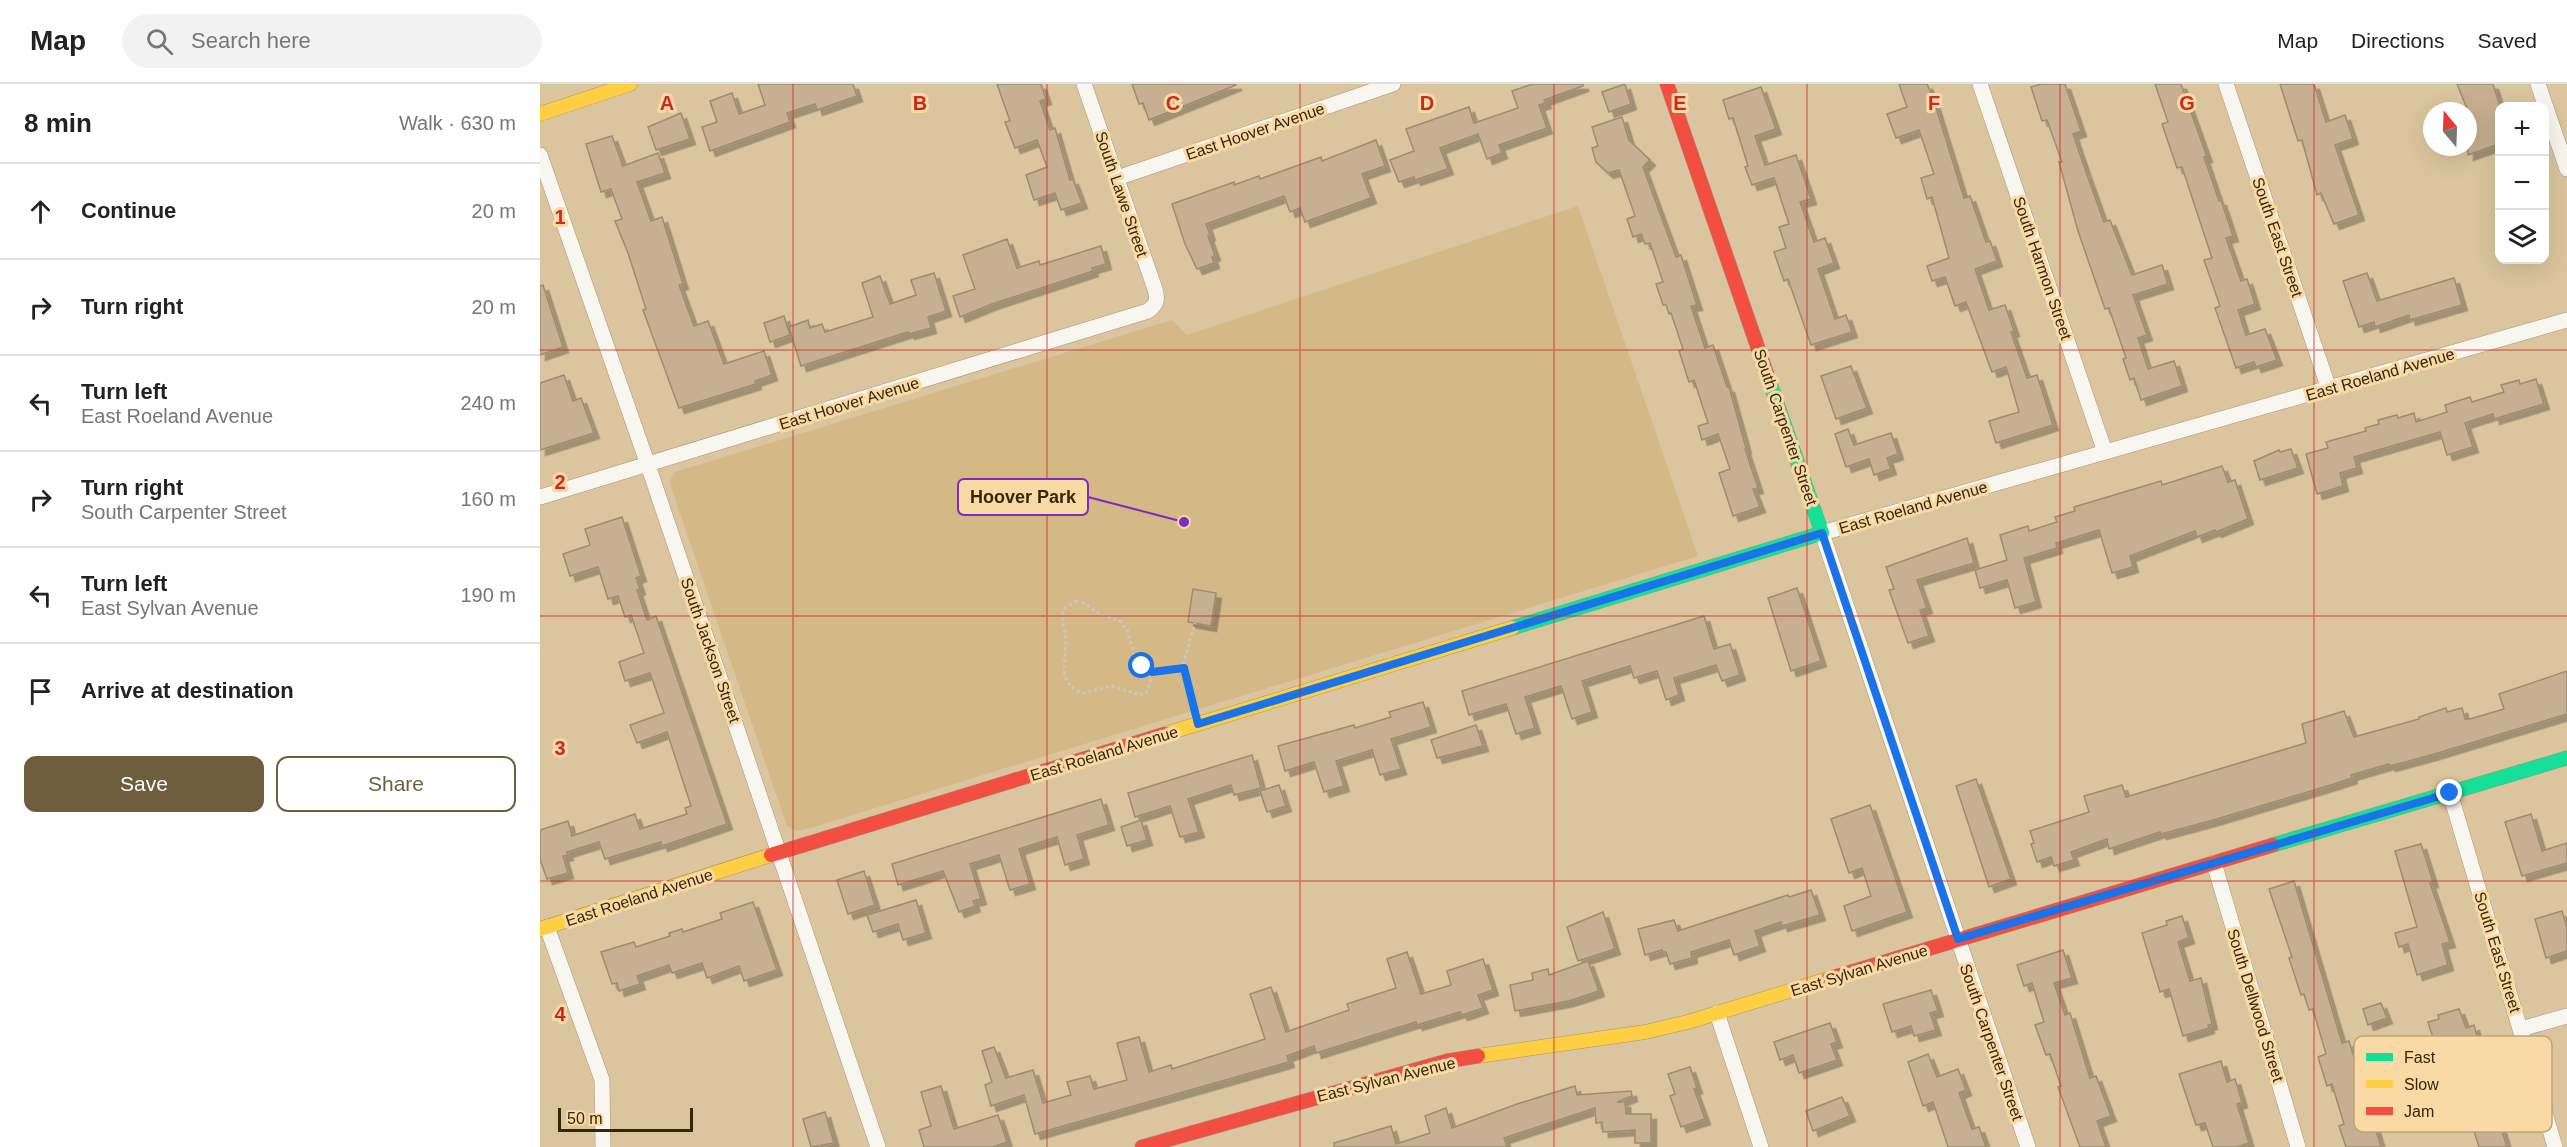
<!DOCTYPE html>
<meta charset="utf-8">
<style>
:root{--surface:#fff;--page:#f2f2f2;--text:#222;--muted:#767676;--line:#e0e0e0;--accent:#6f5e3d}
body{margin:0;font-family:Helvetica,sans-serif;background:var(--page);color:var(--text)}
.controls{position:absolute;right:18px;top:18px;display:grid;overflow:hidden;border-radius:12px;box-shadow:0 6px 24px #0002}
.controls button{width:54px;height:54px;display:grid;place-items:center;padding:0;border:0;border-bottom:2px solid var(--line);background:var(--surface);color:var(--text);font:30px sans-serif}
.compass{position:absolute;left:1883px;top:18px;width:54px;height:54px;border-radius:50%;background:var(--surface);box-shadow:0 6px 24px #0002;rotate:341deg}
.scale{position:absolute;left:18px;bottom:15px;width:135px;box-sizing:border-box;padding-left:6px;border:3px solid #352609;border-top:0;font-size:16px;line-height:21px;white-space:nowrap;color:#352609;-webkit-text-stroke:4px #f9daa4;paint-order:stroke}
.stop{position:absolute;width:18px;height:18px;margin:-14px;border:4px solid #1a73e8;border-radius:50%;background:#fff}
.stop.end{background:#1a73e8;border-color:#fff;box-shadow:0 2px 6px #0008}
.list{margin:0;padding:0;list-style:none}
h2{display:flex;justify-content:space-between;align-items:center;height:78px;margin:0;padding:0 24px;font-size:26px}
h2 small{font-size:20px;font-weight:400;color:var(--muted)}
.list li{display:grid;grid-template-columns:39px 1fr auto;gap:18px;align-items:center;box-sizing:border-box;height:96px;padding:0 24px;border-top:2px solid var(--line)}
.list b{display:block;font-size:22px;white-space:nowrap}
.list p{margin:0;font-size:20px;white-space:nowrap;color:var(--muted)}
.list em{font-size:20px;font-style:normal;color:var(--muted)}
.actions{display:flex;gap:12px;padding:18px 24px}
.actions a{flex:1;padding:14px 0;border:2px solid var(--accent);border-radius:12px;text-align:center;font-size:21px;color:var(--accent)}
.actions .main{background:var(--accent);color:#fff}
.icon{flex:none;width:33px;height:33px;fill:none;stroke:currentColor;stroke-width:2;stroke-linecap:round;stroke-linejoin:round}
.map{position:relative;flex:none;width:2027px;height:1063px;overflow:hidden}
header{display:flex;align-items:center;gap:36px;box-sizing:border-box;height:84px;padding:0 30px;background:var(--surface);border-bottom:2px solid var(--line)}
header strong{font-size:28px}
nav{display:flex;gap:33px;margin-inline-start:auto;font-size:21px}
.search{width:420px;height:54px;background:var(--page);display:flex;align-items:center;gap:15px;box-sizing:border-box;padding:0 21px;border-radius:33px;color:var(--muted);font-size:22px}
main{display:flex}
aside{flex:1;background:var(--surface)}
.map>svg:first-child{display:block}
.green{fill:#d4b885}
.building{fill:#c7b091;stroke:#9f8b6f;stroke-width:1.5;filter:url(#shadow)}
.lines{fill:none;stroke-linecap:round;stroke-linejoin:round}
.street-casing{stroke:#a59475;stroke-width:16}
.fast-casing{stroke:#a59475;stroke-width:15}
.slow-casing{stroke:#a59475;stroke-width:15}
.jam-casing{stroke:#a59475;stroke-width:15}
.path{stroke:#cdc7bb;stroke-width:3;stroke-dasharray:3 3;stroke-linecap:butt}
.street{stroke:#f9f6f0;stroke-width:15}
.fast{stroke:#16e098;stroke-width:14}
.slow{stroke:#ffcf43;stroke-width:14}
.jam{stroke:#f24e42;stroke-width:14}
.route{stroke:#1a73e8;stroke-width:8}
.grid{fill:none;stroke:#ce2826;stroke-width:1.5;stroke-opacity:0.55}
.labels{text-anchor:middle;stroke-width:6;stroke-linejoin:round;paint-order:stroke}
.street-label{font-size:16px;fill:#352609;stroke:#f9daa4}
.key{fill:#f9daa4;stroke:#bea476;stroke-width:1.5}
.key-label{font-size:16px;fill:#352609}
.grid-label{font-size:20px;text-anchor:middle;font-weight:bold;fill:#ce2826;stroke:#f9daa4;stroke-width:6;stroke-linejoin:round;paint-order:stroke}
.leader{fill:none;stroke:#7b2cbf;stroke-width:2}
.callout-dot{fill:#7b2cbf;stroke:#f9daa4;stroke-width:2}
.callout{fill:#f9daa4;stroke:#7b2cbf;stroke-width:2}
.callout-label{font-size:18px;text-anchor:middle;font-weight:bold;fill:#352609}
</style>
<header>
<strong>Map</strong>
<div class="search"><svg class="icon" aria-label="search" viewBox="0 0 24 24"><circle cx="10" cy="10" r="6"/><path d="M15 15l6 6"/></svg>Search here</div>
<nav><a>Map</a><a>Directions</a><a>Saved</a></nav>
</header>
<main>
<aside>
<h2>8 min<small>Walk · 630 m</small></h2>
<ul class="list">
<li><svg class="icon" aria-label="ahead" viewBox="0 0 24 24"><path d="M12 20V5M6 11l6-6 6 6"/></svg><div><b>Continue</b></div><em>20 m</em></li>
<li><svg class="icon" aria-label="right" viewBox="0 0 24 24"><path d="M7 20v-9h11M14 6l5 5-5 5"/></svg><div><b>Turn right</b></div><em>20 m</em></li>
<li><svg class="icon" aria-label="left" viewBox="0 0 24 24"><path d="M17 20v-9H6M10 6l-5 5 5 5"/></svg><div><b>Turn left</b><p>East Roeland Avenue</p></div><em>240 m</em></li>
<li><svg class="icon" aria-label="right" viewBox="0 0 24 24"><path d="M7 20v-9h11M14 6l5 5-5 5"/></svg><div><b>Turn right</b><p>South Carpenter Street</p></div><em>160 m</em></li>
<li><svg class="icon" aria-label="left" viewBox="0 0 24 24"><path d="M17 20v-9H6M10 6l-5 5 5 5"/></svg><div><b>Turn left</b><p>East Sylvan Avenue</p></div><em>190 m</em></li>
<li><svg class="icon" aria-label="arrive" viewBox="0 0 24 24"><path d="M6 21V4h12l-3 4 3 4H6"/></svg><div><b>Arrive at destination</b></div></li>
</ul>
<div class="actions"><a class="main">Save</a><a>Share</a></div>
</aside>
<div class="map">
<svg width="2027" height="1063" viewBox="0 0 2027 1063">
<defs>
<filter id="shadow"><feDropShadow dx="5.5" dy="5.5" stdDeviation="0" flood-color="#0004"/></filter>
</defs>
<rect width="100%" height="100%" fill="#dac59e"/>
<polygon class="green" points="1038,122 1158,472 267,745 258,747 247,742 131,403 130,396 135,388 632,236 647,251"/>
<g class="building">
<polygon points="218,0 313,0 317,12 277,26 275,20 247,29 250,38 170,67 162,43 177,38 170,17 192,9 199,30 225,21"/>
<polygon points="457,0 501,0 506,15 500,17 510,46 515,44 530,96 533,95 542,119 521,126 515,109 494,116 486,91 507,83 497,56 475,64 465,38 470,37"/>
<polygon points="592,0 696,0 696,1 609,36 603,19 599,20"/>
<polygon points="993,0 1043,0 1043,2 1004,16 1006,19 999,21 1007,44 959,61 962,69 947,75 938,50 900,64 908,85 875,96 874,93 859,98 850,76 874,67 866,45 929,23 934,39 978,24 972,7"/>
<polygon points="1085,0 1091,20 1069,28 1062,8"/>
<polygon points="1359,0 1387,0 1393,14 1424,114 1430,112 1446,158 1450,157 1457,177 1435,185 1449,226 1465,221 1474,247 1471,248 1487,294 1497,291 1513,341 1456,359 1449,337 1479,328 1466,283 1452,288 1426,218 1415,222 1405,193 1392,197 1387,182 1409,174 1392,113 1387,115 1381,94 1394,90 1379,46 1356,54 1347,30 1367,23"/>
<polygon points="1501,0 1525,0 1541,47 1533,50 1547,91 1564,138 1570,136 1592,191 1622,181 1628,200 1593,211 1607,251 1598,254 1608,285 1634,277 1642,302 1601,316 1594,294 1590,296 1583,275 1586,274 1569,224 1565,225 1538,147 1519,78 1522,78 1507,36 1502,37 1491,3"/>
<polygon points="1615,0 1641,0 1667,73 1664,73 1679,117 1681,116 1693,152 1686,154 1701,197 1707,195 1715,220 1698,226 1706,251 1725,245 1737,276 1716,283 1714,278 1696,284 1675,224 1680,222 1664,176 1672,174 1642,83 1637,84 1622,40 1628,38"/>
<polygon points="1740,0 1774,0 1786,38 1805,31 1813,55 1795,61 1819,131 1794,140 1781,109 1777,111 1762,56 1758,57"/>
<polygon points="1917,0 1953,0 1959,19 1959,60 1928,71 1928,27"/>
<polygon points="1221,3 1236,45 1215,52 1225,81 1256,71 1271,115 1260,118 1274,158 1285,154 1294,179 1278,185 1295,235 1306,231 1312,248 1271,261 1248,195 1244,197 1234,168 1246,164 1239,143 1249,140 1234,94 1212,101 1205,83 1208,82 1193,34 1189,35 1183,16"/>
<polygon points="141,29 150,55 116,66 108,43"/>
<polygon points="1082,33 1089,56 1110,76 1103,83 1136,173 1141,171 1157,221 1151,222 1165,264 1173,261 1187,303 1189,303 1206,364 1205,365 1218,404 1213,405 1220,423 1193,432 1179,389 1190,385 1178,350 1162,356 1158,342 1168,339 1154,296 1149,298 1139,267 1143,265 1131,229 1129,230 1126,221 1123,221 1116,200 1123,198 1110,159 1105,160 1101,150 1093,153 1087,135 1095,132 1079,86 1068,89 1056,78 1052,64 1058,62 1052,43"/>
<polygon points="72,52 83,82 118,69 125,89 97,98 111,137 122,133 143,200 139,201 154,242 168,237 184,280 224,267 232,291 215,297 216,300 139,324 103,226 106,225 88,169 75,137 82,135 71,105 61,108 46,60"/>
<polygon points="836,56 845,82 822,90 831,114 765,138 760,124 750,128 744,112 666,140 670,151 668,152 675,171 672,173 674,179 657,185 645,160 632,120 694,98 694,101 719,92 720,95 781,73 782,77"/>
<polygon points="467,155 477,184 499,177 500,181 561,162 566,180 552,184 553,187 452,220 420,233 413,212 435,205 423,171"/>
<polygon points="394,189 406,227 388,233 391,244 369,250 368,248 261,282 249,243 268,236 270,244 282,240 285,248 333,233 322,199 340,192 350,220 376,211 371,196"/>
<polygon points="1827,189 1837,217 1914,194 1922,221 1870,236 1869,231 1835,243 1834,238 1819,243 1803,197"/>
<polygon points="3,201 23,263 0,271 0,202"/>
<polygon points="244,232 250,251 230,258 224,239"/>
<polygon points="1311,282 1327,324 1296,335 1281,292"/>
<polygon points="24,291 33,317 41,314 54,349 0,366 0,299"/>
<polygon points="1996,295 2004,320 1954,335 1953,330 1925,339 1933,363 1907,371 1900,348 1814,373 1817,384 1800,389 1803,402 1777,410 1766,370 1788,364 1786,358 1826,347 1825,344 1839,340 1838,336 1857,331 1858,334 1874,329 1876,338 1907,328 1905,321 1930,313 1932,318 1964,308 1961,301 1979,296 1980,300"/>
<polygon points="1308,345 1314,361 1351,349 1358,370 1347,374 1351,385 1334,391 1329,375 1306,383 1295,350"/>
<polygon points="1751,365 1758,384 1720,396 1714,377 1739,366 1740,368"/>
<polygon points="1682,382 1688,398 1695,396 1708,435 1676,448 1675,446 1657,453 1655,447 1590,472 1593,483 1572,489 1559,446 1516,459 1517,464 1484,474 1496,518 1475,524 1467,496 1440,504 1435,486 1467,476 1460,451 1488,442 1489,447 1517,438 1515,433 1535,427 1534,423 1621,397 1622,401"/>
<polygon points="82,433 101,492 96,494 100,505 97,506 107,536 116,532 187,740 122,762 121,758 65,775 59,758 27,768 28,771 23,772 28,789 7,795 0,775 0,746 28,737 32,752 95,730 100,745 147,730 145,724 151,722 127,648 97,659 90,641 124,629 110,589 85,597 79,578 104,569 91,531 85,533 78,512 68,515 58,483 30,492 23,470 50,461 45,445"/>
<polygon points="1427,454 1434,479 1377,496 1387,524 1380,526 1389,552 1368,559 1349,506 1354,505 1346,483"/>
<polygon points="1257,504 1281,577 1251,587 1228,514"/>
<polygon points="653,505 676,509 671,542 648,538"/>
<polygon points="1164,532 1174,565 1190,560 1200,591 1182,597 1176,581 1134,594 1139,611 1126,616 1117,587 1094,594 1090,582 1042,597 1052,628 1032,635 1021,602 985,613 995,644 976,650 966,620 929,631 922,607"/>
<polygon points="2027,587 2027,630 1891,671 1850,682 1849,680 1811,691 1812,694 1794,700 1670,737 1621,750 1620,748 1569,765 1567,755 1531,768 1534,776 1514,782 1511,773 1497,778 1491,760 1494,759 1490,747 1549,728 1544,712 1582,701 1586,713 1766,659 1762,640 1804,627 1814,653 1879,635 1879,633 1906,624 1907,628 1922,624 1925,635 1930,635 1964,625 1959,610"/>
<polygon points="883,618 891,643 851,655 861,685 840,691 832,666 796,677 804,702 784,708 774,678 745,687 738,662 814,641 815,644 851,633 849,628"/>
<polygon points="936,641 943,662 897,674 891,656"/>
<polygon points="712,671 721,704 694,711 691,701 648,715 659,748 640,753 630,722 595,733 588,709"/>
<polygon points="1436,695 1471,795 1449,803 1416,702"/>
<polygon points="739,701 746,722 727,728 720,707"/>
<polygon points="561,715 569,741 537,751 544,775 525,781 517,753 479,765 490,800 470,806 459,771 430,780 441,815 433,817 435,822 419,828 403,787 358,801 352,780"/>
<polygon points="1330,721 1367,828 1312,847 1304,822 1331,812 1322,784 1309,789 1291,735"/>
<polygon points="1991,730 2002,767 2027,759 2027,779 1982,792 1965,738"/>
<polygon points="601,736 607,756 587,762 581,743"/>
<polygon points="1881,760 1893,798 1890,799 1910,858 1902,860 1908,881 1877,891 1868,860 1859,863 1855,849 1877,843 1855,767"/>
<polygon points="324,787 335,821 308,830 297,796"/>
<polygon points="1754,797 1802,959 1809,957 1841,1063 1806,1063 1799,1042 1804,1040 1792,1000 1787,1002 1778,973 1786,970 1773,925 1769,926 1764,910 1761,911 1749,874 1752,873 1729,805"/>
<polygon points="1271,806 1280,831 1242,842 1241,838 1215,847 1220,862 1194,871 1189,856 1151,868 1152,874 1130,880 1126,868 1123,868 1122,866 1105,871 1098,845 1134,836 1138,847 1248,811 1249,813"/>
<polygon points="376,816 386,849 363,856 358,840 333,848 327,831"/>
<polygon points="213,818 237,886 204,897 199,882 167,894 162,879 132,889 129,881 97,892 100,900 79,907 77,899 72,900 61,868 94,858 96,863 130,852 129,849 142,845 143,848 182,835 180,829"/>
<polygon points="2022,827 2027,843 2027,867 2006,874 1995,835"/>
<polygon points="1063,828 1075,865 1038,877 1027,843"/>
<polygon points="1642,832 1649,854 1638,858 1650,897 1661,894 1672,940 1668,941 1669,944 1643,952 1629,905 1620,908 1602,849 1627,841 1626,837"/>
<polygon points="1523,866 1532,894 1514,899 1525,931 1530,929 1550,994 1556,992 1571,1032 1557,1037 1566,1063 1540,1063 1518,1003 1521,1002 1510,970 1506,971 1495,941 1504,938 1492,899 1484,902 1477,881"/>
<polygon points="867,868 881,910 911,901 907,887 943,875 953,906 938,911 943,924 922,931 920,928 877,941 876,938 776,969 774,962 747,972 749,978 495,1050 484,1011 451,1022 445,1001 452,998 442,967 454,963 466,994 493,986 503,1019 531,1011 527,998 550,992 554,1005 587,996 577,959 599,953 609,988 631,981 632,985 725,955 710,910 731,903 746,948 809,926 807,920 856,904 847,875"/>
<polygon points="1048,877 1059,907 1029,917 975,927 970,901 993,896 992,889 1008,885 1009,891"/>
<polygon points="1391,906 1398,927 1390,929 1396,946 1374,952 1371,942 1352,948 1343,920"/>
<polygon points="1841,919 1847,934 1828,941 1823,925"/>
<polygon points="1919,925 1926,944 1934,941 1939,959 1937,960 1952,1011 1956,1010 1962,1030 1957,1031 1967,1063 1939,1063 1910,970 1899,973 1888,938 1899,935 1898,931"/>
<polygon points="1290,939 1297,958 1291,960 1297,976 1259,989 1253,971 1240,976 1234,958"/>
<polygon points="1388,970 1397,993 1418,985 1426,1006 1419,1009 1432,1045 1439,1043 1446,1063 1408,1063 1393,1018 1383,1022 1368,978"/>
<polygon points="1681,977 1687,998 1695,995 1702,1018 1697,1020 1709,1059 1697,1063 1673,1063 1665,1039 1656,1041 1639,990"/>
<polygon points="1150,983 1157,1004 1154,1005 1165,1035 1141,1043 1130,1012 1135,1010 1128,990"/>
<polygon points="401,1002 414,1045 458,1031 467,1058 452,1063 384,1063 379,1046 391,1042 381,1008"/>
<polygon points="1035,1002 1037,1011 1091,1007 1092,1012 1077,1018 1085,1018 1086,1030 1111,1030 1111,1059 1095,1059 1095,1046 1063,1048 1062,1038 1056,1039 1055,1024 964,1054 967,1063 794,1063 794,1059 851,1042 856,1060 890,1049 885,1032 906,1024 912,1044 977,1020"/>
<polygon points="1302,1013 1310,1032 1273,1047 1266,1027"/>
<polygon points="285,1028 294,1059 271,1063 263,1035"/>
</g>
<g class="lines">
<g class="street-casing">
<g id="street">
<polyline points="1440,0 1565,368"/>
<polyline points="1686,0 1789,305"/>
<polyline points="1998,0 2027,85"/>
<polyline points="0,71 108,381 338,1063"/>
<polyline points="577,94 853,0"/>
<path d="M0,413l608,-186c9,-7 10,-11 7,-22l-71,-205"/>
<polyline points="1910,709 2015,1063"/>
<polyline points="1674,779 1758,1063"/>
<polyline points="7,843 62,996 63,1063"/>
<polyline points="1177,929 1221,1063"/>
<polyline points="1981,945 2027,932"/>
<polyline points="1488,1063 1282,449 2027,236"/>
</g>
</g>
<g class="fast-casing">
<g id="fast">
<polyline points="972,544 1282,449 1230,299"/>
<polyline points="1733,761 2027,674"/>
</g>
</g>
<g class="slow-casing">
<g id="slow">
<polyline points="0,30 90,0"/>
<polyline points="625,650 972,544"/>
<polyline points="0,845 231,771"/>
<polyline points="938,972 1105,948 1148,938 1288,895"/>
</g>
</g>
<g class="jam-casing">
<g id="jam">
<polyline points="1127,0 1230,299"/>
<polyline points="231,771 625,650"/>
<polyline points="1288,895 1733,761"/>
<polyline points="602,1063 907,977 938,972"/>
</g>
</g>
<g class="path">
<path d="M536,517l10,3 15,11 19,6 7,9 9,31 13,7 4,6 -7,19 -6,2 -28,-9 -29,7c-27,-8 -17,-33 -17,-54 -1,-12 -8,-21 0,-32z"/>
<polyline points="612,588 643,584"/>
<polyline points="653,621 643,581 655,539"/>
</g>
<use href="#street" class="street"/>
<use href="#fast" class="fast"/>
<use href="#slow" class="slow"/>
<use href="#jam" class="jam"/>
</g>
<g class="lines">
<polyline class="route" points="602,582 609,584 612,588 644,584 658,640 1282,449 1418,855 1910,709"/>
</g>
<path class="grid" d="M253,0v1063M507,0v1063M760,0v1063M1014,0v1063M1267,0v1063M1520,0v1063M1774,0v1063M0,266h2027M0,532h2027M0,797h2027"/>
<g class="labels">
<g class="street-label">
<text transform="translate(715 47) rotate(-19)" y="6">East Hoover Avenue</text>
<text transform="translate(582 110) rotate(71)" y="6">South Lawe Street</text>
<text transform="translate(1738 153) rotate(71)" y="6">South East Street</text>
<text transform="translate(1503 184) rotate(71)" y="6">South Harmon Street</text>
<text transform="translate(1840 290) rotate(-16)" y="6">East Roeland Avenue</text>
<text transform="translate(309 319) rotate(-17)" y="6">East Hoover Avenue</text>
<text transform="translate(1246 343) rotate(71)" y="6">South Carpenter Street</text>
<text transform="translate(1373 423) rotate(-16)" y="6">East Roeland Avenue</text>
<text transform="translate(171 566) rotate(71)" y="6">South Jackson Street</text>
<text transform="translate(564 669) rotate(-17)" y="6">East Roeland Avenue</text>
<text transform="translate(99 813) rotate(-18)" y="6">East Roeland Avenue</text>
<text transform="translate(1958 868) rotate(73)" y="6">South East Street</text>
<text transform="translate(1319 886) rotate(-17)" y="6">East Sylvan Avenue</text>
<text transform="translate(1716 921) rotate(73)" y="6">South Dellwood Street</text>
<text transform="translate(1452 958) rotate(71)" y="6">South Carpenter Street</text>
<text transform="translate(846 995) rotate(-14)" y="6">East Sylvan Avenue</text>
</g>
</g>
<rect x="1814" y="952" width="198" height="96" rx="9" class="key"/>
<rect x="1826" y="969" width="27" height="8" fill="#16e098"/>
<rect x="1826" y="996" width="27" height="8" fill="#ffcf43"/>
<rect x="1826" y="1023" width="27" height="8" fill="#f24e42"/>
<g class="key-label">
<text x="1864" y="979">Fast</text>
<text x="1864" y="1006">Slow</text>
<text x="1864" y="1033">Jam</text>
</g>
<g class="grid-label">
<text x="127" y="26">A</text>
<text x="380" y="26">B</text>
<text x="633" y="26">C</text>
<text x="887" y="26">D</text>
<text x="1140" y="26">E</text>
<text x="1394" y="26">F</text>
<text x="1647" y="26">G</text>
<text x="20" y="140">1</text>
<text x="20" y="405">2</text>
<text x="20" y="671">3</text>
<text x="20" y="937">4</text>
</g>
<path class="leader" d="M644 438L548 413"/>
<circle class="callout-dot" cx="644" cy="438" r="6"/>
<rect class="callout" x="418" y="395" width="130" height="36" rx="6"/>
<g class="callout-label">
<text x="483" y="419">Hoover Park</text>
</g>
</svg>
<div class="controls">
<button>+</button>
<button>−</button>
<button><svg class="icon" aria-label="layers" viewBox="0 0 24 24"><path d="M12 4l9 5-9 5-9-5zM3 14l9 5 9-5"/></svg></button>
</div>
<svg class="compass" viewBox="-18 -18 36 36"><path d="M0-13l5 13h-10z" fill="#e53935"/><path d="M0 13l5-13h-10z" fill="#767676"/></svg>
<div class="scale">50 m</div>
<div class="stop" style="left:602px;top:582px"></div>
<div class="stop end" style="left:1910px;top:709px"></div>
</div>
</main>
